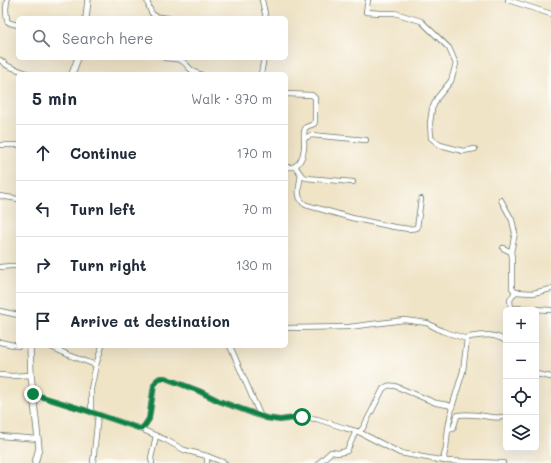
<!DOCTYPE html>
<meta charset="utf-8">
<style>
:root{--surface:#fff;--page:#f2f2f3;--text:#1f2937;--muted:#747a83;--line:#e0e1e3}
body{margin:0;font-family:Mali,sans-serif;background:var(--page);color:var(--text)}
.controls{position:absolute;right:12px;bottom:12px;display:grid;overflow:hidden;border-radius:6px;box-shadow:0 4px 16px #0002}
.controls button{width:36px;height:36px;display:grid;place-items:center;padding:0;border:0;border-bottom:1px solid var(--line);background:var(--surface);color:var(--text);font:20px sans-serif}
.stop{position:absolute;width:12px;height:12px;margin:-9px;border:3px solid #0b8043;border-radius:50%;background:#fff}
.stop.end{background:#0b8043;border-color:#fff;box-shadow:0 1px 4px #0008}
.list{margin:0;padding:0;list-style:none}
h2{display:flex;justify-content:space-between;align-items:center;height:52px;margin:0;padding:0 16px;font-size:17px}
h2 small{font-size:13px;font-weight:400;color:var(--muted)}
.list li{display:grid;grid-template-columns:26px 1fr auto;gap:12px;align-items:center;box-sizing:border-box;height:56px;padding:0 16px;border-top:1px solid var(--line)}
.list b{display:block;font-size:15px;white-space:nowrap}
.list em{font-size:13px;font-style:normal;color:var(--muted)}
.icon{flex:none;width:22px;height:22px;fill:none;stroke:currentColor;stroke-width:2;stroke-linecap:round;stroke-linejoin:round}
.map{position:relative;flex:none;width:551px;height:463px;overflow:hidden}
.search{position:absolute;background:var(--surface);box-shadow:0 4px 16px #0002;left:16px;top:16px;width:272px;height:44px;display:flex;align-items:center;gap:10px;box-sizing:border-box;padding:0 14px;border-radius:6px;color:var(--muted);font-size:15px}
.panel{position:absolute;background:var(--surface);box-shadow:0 4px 16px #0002;left:16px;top:72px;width:272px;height:276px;border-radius:6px}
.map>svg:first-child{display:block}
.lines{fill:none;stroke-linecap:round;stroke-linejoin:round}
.minor-casing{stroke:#687767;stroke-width:6}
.tertiary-casing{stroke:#687767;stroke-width:7}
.minor{stroke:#fff;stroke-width:4.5}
.tertiary{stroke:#fff;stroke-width:5.5}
.route{stroke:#0b8043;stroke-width:5}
</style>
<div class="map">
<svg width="551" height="463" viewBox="0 0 551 463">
<rect width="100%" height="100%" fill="#fdfcf7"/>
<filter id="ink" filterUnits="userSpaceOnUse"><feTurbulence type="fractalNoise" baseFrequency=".025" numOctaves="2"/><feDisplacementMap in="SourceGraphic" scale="8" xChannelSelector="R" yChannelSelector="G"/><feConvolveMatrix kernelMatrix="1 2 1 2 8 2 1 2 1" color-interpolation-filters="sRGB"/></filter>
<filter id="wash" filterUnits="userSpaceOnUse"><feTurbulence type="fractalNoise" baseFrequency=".012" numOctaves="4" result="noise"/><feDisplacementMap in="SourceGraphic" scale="16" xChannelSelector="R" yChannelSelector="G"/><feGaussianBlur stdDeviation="0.9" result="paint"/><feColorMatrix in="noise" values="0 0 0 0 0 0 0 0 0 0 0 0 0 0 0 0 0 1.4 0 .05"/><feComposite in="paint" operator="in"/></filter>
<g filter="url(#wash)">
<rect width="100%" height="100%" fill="#f0e4c7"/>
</g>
<g filter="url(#ink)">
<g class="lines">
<g class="minor-casing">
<g id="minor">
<polyline points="7,0 6,9 7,21 10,23 18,25"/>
<path d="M147,0c4,16 5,17 21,18"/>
<polyline points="262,0 266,18"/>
<polyline points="368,0 366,12 381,13 395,13 421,21 449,48 456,64 451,81 437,98 432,109 430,123 431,138 440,145 463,151 475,149"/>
<polyline points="508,0 551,14"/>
<polyline points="178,18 195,18"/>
<path d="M165,58c5,1 12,0 17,3 7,4 7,11 18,13"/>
<polyline points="0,60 8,66 29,74"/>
<polyline points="261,74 264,58"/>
<path d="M286,94l26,1 3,3v24l-1,2 -8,3c-3,4 -2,7 -2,12 1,12 -2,31 -18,28"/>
<polyline points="304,139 307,137 311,135 366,140"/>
<polyline points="0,145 18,145"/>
<polyline points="295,166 301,175 306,178 353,182"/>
<path d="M301,175c-2,11 -6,24 5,30l46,13 42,9 15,2 8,-1 4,-29"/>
<polyline points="0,196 18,199"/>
<polyline points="501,200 512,220 515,233 511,252"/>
<polyline points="503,248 511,252 512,257 512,288 515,292"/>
<polyline points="0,267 11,266 18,266"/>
<polyline points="515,292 533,293 551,289"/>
<polyline points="512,309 516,308 551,310"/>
<polyline points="511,310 510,300 515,292"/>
<polyline points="0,311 18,315"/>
<path d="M286,328l63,-1 55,-7 23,3 15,8 25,8 2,-2c15,-2 23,-4 37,4"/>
<polyline points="0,342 18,346"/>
<polyline points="49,346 69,355 96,365"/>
<polyline points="230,346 260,415"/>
<polyline points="536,374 551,377"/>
<polyline points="0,375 12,376 31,375"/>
<polyline points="33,394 91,412 141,429 166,440 184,450 207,456 225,463"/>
<polyline points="91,412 91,389 96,365 102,346"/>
<path d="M141,429l4,-4 4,-6 5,-34 3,-5 3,-2h5l34,13 20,10 47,17 14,2 22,-3 15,2 28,9 14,4 4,-4 20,-39c4,-4 7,-4 12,-3l41,17 12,2 4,2"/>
<path d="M448,429h5l4,-13 1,-1c8,-1 18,0 26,1 8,1 14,3 22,0"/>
<polyline points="359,432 400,453 445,461 444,456 446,448 448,429 452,407 463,371 467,339"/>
<polyline points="0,436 38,439"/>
<polyline points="207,456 207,463"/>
<polyline points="445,461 503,463"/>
<polyline points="93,463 98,415"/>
<polyline points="152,463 151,458 156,436"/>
<polyline points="319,463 331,452 338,453 347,451 356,431"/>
</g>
</g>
<g class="tertiary-casing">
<g id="tertiary">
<polyline points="86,18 88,0"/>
<polyline points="72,74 78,58"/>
<polyline points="30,346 31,375 39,448 35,463"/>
</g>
</g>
<use href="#minor" class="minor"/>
<use href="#tertiary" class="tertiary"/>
</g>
</g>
<g class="lines" filter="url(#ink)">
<polyline class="route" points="33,394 91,412 141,429 145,425 149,419 154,385 157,380 160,378 165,378 199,391 219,401 266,418 280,420 302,417"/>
</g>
</svg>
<div class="controls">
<button>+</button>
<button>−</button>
<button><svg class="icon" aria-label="locate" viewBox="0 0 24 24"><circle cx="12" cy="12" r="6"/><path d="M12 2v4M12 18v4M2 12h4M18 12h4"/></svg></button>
<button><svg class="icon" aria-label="layers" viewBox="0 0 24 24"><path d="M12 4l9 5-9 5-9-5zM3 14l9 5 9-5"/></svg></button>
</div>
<div class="stop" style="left:302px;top:417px"></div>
<div class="stop end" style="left:33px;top:394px"></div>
<div class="search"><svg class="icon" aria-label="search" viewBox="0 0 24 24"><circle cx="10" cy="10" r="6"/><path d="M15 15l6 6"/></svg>Search here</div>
<section class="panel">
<h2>5 min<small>Walk · 370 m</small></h2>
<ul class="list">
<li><svg class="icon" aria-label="ahead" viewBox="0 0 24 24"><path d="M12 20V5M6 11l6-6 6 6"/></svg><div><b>Continue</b></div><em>170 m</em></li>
<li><svg class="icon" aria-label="left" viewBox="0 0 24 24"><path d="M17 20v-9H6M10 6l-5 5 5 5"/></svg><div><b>Turn left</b></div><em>70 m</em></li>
<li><svg class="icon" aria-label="right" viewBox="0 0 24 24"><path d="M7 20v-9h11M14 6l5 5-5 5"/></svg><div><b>Turn right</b></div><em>130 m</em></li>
<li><svg class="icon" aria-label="arrive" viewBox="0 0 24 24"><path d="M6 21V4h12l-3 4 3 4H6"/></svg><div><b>Arrive at destination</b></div></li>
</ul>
</section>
</div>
